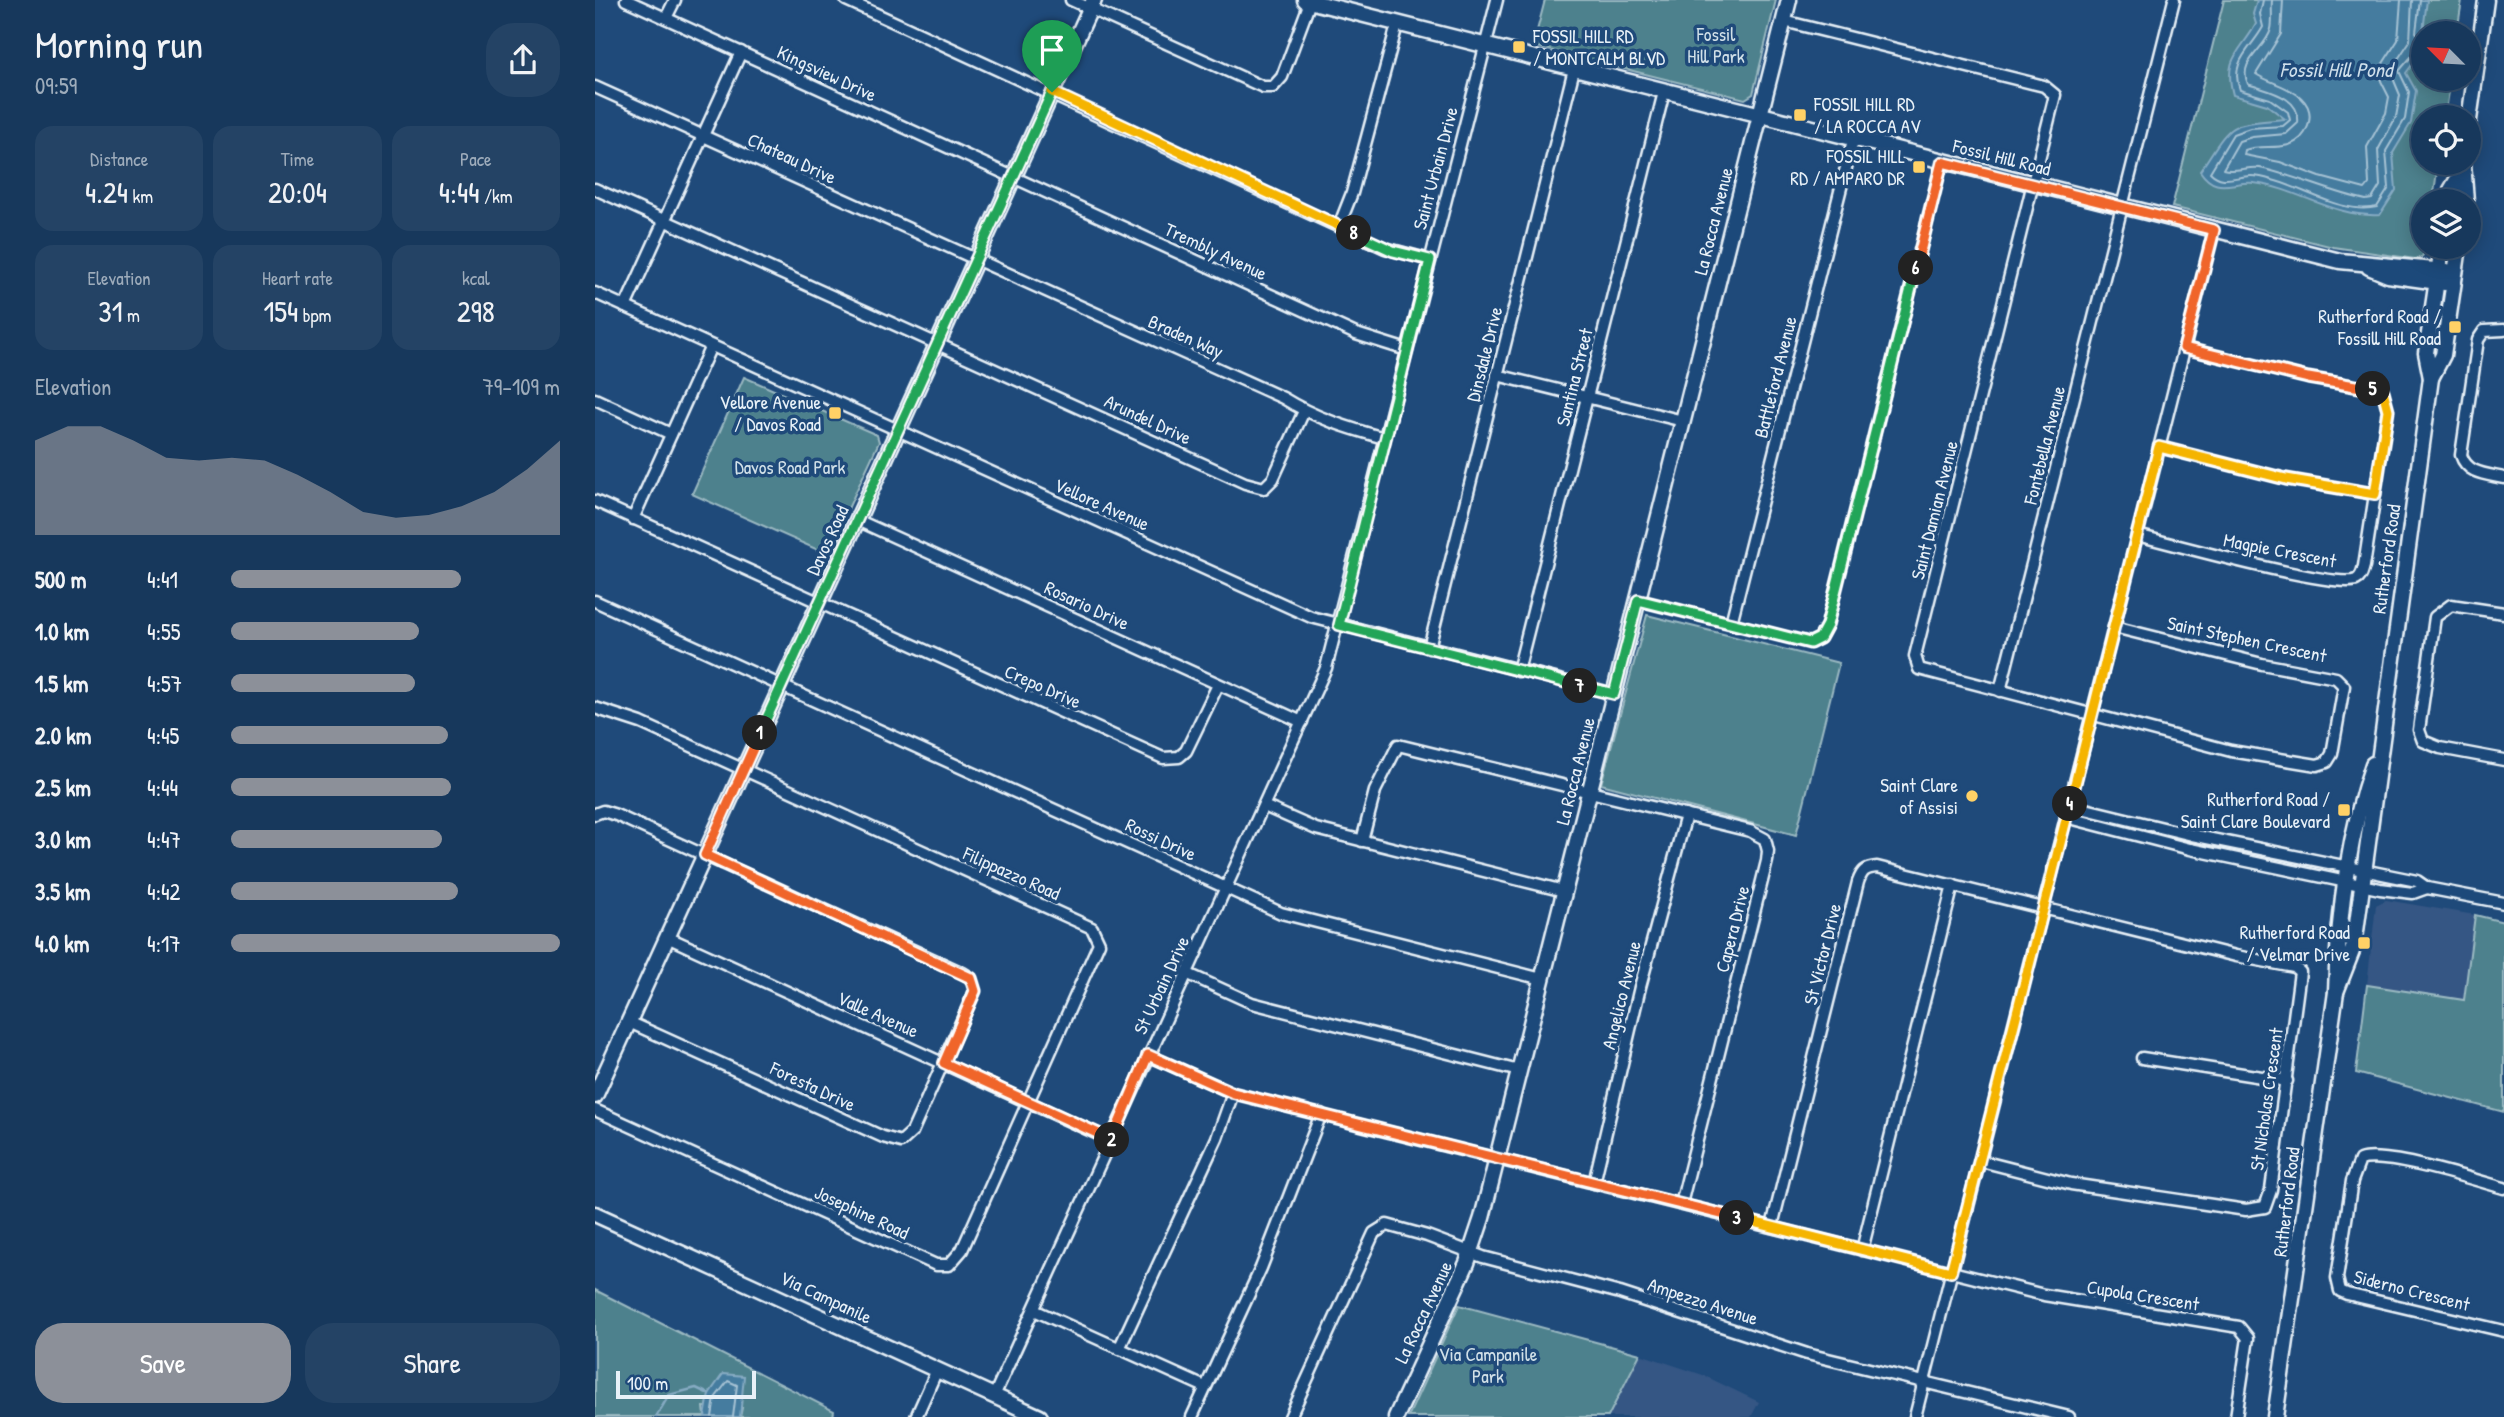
<!DOCTYPE html>
<meta charset="utf-8">
<style>
body{margin:0;font-family:"Patrick Hand",sans-serif;background:#244365;color:#f1f3f6;height:100vh;display:flex;flex-direction:column;font-size:26px;white-space:nowrap}
*{box-sizing:border-box;margin:0}
p{font-size:23px;color:#9eacbb}
.icon{flex:none;width:38px;height:38px;fill:none;stroke:currentColor;stroke-width:2;stroke-linecap:round;stroke-linejoin:round}
.map{position:relative;flex:1;overflow:hidden}
.side{display:flex;flex-direction:column;background:#17385c;width:595px}
.side>*{flex:none}
.needle{width:46px;rotate:294deg}
.tools{position:absolute;left:1816px;top:21px;display:grid;gap:14px}
.tools a{display:grid;place-items:center;width:70px;height:70px;border-radius:50%;background:#17385c;box-shadow:0 4px 18px #0003,0 0 0 2px #365272;font-size:35px}
.scale{position:absolute;left:21px;bottom:18px;width:140px;box-sizing:border-box;padding-left:7px;border:4px solid #e8f1f8;border-top:0;font-size:19px;line-height:24px;white-space:nowrap;color:#e8f1f8;-webkit-text-stroke:5px #1f4a7a;paint-order:stroke}
.pin{position:absolute;display:grid;place-items:center;width:60px;height:60px;color:#fff;margin:-72px -30px;border-radius:50% 50% 50% 0;rotate:-45deg;box-shadow:0 0 7px #0007}
.pin .icon{rotate:45deg}
.km{position:absolute;width:35px;height:35px;margin:-18px;border-radius:50%;background:#222;color:#fff;font-size:19px;line-height:35px;text-align:center}
.round{display:grid;place-items:center;flex:none;width:74px;height:74px;border-radius:28px;background:#244365}
.head{display:flex;align-items:center;justify-content:space-between;height:119px;padding:0 35px}
h1{font-size:38px;font-weight:600;line-height:52px}
.figures{display:grid;grid-template-columns:repeat(3,1fr);gap:10px;height:119px;padding:7px 35px}
.figures div{display:grid;align-content:center;border-radius:18px;background:#244365;text-align:center}
.figures b{font-size:30px;font-weight:600}
.figures small{font-size:19px;font-weight:400}
.figures p{font-size:19px}
.chart{height:196px;padding:14px 35px}
.chart p{display:flex;justify-content:space-between}
.chart svg{width:100%;height:126px;margin-top:7px;fill:#8c9099;opacity:.7}
.button{display:flex;gap:14px;margin-top:auto;padding:14px 35px}
.button a{flex:1;height:80px;border-radius:28px;background:#8c9099;color:#fff;font-size:28px;font-weight:600;line-height:80px;text-align:center}
.button a+a{background:#244365;color:#f1f3f6}
ul{padding:0 35px;list-style:none;font-size:23px}
li{display:grid;grid-template-columns:112px 84px 1fr;align-items:center;height:52px}
li i{height:18px;border-radius:9px;background:#8c9099}
main{display:flex;flex:1;min-height:0}
.map>svg:first-child{display:block}
</style>
<main>
<section class="side">
<div class="head"><div><h1>Morning run</h1><p>09:59</p></div><a class="round"><svg class="icon" aria-label="share" viewBox="0 0 24 24"><path d="M12 15V3M7 8l5-5 5 5M5 13v7h14v-7"/></svg></a></div>
<div class="figures">
<div><p>Distance</p><b>4.24<small> km</small></b></div>
<div><p>Time</p><b>20:04</b></div>
<div><p>Pace</p><b>4:44<small> /km</small></b></div>
</div>
<div class="figures">
<div><p>Elevation</p><b>31<small> m</small></b></div>
<div><p>Heart rate</p><b>154<small> bpm</small></b></div>
<div><p>kcal</p><b>298</b></div>
</div>
<div class="chart"><p><span>Elevation</span>79–109 m</p>
<svg viewBox="0 0 160 44" preserveAspectRatio="none"><path d="M0 44V11L10 6L20 6L30 11L40 17L50 18L60 17L70 18L80 23L90 29L100 36L110 38L120 37L130 34L140 29L150 21L160 11V44z"/></svg>
</div>
<ul>
<li><b>500 m</b>4:41<i style="width:70%"></i></li>
<li><b>1.0 km</b>4:55<i style="width:57%"></i></li>
<li><b>1.5 km</b>4:57<i style="width:56%"></i></li>
<li><b>2.0 km</b>4:45<i style="width:66%"></i></li>
<li><b>2.5 km</b>4:44<i style="width:67%"></i></li>
<li><b>3.0 km</b>4:47<i style="width:64%"></i></li>
<li><b>3.5 km</b>4:42<i style="width:69%"></i></li>
<li><b>4.0 km</b>4:17<i style="width:100%"></i></li>
</ul>
<div class="button"><a>Save</a><a>Share</a></div>
</section>
<div class="map">
<svg width="1909" height="1417" viewBox="0 0 1909 1417">
<rect width="100%" height="100%" fill="#1f4a7a"/>
<filter id="ink" filterUnits="userSpaceOnUse"><feTurbulence type="fractalNoise" baseFrequency=".0143" numOctaves="2"/><feDisplacementMap in="SourceGraphic" scale="14" xChannelSelector="R" yChannelSelector="G"/><feConvolveMatrix kernelMatrix="1 2 1 2 8 2 1 2 1" color-interpolation-filters="sRGB"/></filter>
<g filter="url(#ink)">
<!-- built -->
<g fill="#355684">
<path d="M1791,900L1880,915L1869,1000L1772,985L1781,905Z"/>
<path d="M1045,1354L1108,1375L1164,1402L1156,1417H1013Z"/>
</g>
<!-- green -->
<g fill="#4e818d" stroke="#9bb9c2" stroke-width="2">
<path d="M950,0H1181L1158,94L1150,99L938,46Z"/>
<path d="M1629,0H1867L1862,33H1829V79H1856L1850,117H1829V163H1843L1838,201H1829V247H1831L1827,257L1820,259L1738,247L1577,207Z"/>
<path d="M149,377L282,435L284,442L232,554L97,494Z"/>
<path d="M1052,615L1244,663L1201,835L1006,784Z"/>
<path d="M1880,915L1909,922V1112L1761,1073L1772,985L1869,1000Z"/>
<path d="M0,1290L239,1411L238,1417H145L147,1408L109,1407L110,1417H0Z"/>
<path d="M864,1305L1045,1354L1013,1417H813Z"/>
</g>
<!-- water -->
<g fill="#447c9f" stroke="#86abc3" stroke-width="2">
<path d="M1662,0H1832L1825,54L1811,73L1821,91L1816,123L1798,153L1801,190L1785,215C1739,218 1702,188 1659,183C1636,181 1621,195 1605,171C1639,120 1630,125 1690,119L1672,105L1638,95C1628,57 1645,53 1661,24L1658,14Z"/>
<path d="M128,1374L149,1376L145,1417H110L114,1394Z"/>
</g>
<g fill="none" stroke-linecap="round" stroke-linejoin="round">
<!-- shore -->
<g stroke="#a6c2d4" stroke-width="2">
<path d="M1668,0L1665,14L1668,27C1656,49 1634,62 1645,90L1675,99L1693,112L1695,120L1688,126L1655,128L1638,134L1615,172C1628,185 1640,176 1656,176C1663,176 1671,178 1677,180C1710,188 1747,215 1782,207L1794,188L1791,151L1810,119L1814,92L1804,71L1828,43L1821,32L1825,0"/>
<path d="M1677,0C1676,9 1678,21 1676,29C1671,49 1642,61 1653,84C1672,91 1706,96 1703,123L1691,134L1657,137L1644,141L1628,169C1639,173 1653,166 1665,168C1701,176 1735,192 1771,200L1777,199L1785,186L1783,150L1801,117L1805,95L1795,71L1815,41L1817,0"/>
<path d="M1688,0L1686,34L1661,74C1678,86 1724,91 1713,126C1710,135 1703,142 1694,145C1679,149 1664,145 1650,150L1649,155L1685,162L1725,177L1770,189L1774,184L1772,147L1791,113L1794,97L1786,81L1785,68L1803,40L1806,0"/>
<path d="M117,1417L120,1398L133,1381L142,1385L138,1417"/>
</g>
<!-- stream -->
<path stroke="#86abc3" stroke-width="2.5" d="M61,1417L74,1395L101,1388L114,1394"/>
<!-- street casing -->
<g stroke="#e8f1f8" stroke-width="15">
<g id="street">
<path d="M31,0L761,334L812,350"/>
<path d="M251,0L790,248L835,260"/>
<path d="M476,0L668,87H678L687,77L715,2"/>
<path d="M71,18L80,0"/>
<path d="M1189,21L1449,86L1460,95L1320,656L1324,669L1636,751L1722,765L1732,762L1737,754L1749,686L1741,678L1667,664L1519,627"/>
<path d="M0,87L688,398C720,418 753,428 789,438"/>
<path d="M0,189L650,483L669,488L678,479L709,411"/>
<path d="M744,226L757,193L802,25"/>
<path d="M0,293L716,617L1019,694"/>
<path d="M30,307L146,52"/>
<path d="M1909,330L1889,331L1883,340L1866,455C1872,474 1891,474 1909,478"/>
<path d="M902,375L1088,421"/>
<path d="M0,399L76,434"/>
<path d="M1564,447L1691,479L1780,494"/>
<path d="M0,501L568,758L584,757L591,751L623,685"/>
<path d="M38,519L116,346"/>
<path d="M262,520L707,722"/>
<path d="M1542,535C1574,543 1740,589 1761,580C1767,577 1767,572 1769,566L1793,410L1788,391L1713,378L1589,348"/>
<path d="M1043,600L1215,643L1225,638L1232,625L1347,162"/>
<path d="M0,601L686,913L947,979"/>
<path d="M1909,613L1856,605L1840,617L1824,730L1828,741L1845,748L1909,760"/>
<path d="M1136,623L1258,140"/>
<path d="M834,648L979,69"/>
<path d="M923,671L1069,92"/>
<path d="M1405,691L1579,0"/>
<path d="M0,708L46,723L497,928L504,943L367,1250L354,1265H341L0,1110"/>
<path d="M1474,805L1597,835L1822,881L1832,888L1909,903"/>
<path d="M669,806L721,829L969,891"/>
<path d="M0,814L8,811L21,815L368,973L376,978L380,991L317,1132L306,1142L288,1137L34,1022"/>
<path d="M1471,817L1595,849L1785,889L1818,893L1832,888"/>
<path d="M767,841L780,791L803,745L1155,831L1170,839L1173,851L1172,861L1086,1204"/>
<path d="M72,937L516,1140"/>
<path d="M591,973L657,1003L924,1071"/>
<path d="M553,1055L638,1093L1449,1295L1644,1327L1653,1338L1641,1417"/>
<path d="M1547,1058L1692,1081"/>
<path d="M999,1183L1045,987L1091,815"/>
<path d="M1909,1188C1880,1180 1789,1151 1765,1160L1757,1181L1742,1278L1745,1291L1752,1294L1909,1331"/>
<path d="M1177,1226L1263,882C1267,871 1270,868 1282,867L1641,956L1699,967L1705,972L1676,1190L1670,1207L1651,1210L1476,1184L1386,1161"/>
<path d="M1267,1250L1358,885"/>
<path d="M439,1310L610,1387"/>
<path d="M524,1349L622,1138L638,1093"/>
<path d="M399,1396L731,668L902,0"/>
<path d="M321,1417L342,1370"/>
<path d="M597,1417L666,1268L726,1114"/>
<path d="M695,1417L779,1233L792,1225L832,1236L888,1257L1025,1293L1212,1354L1474,1417"/>
<path d="M1320,1417L1619,230"/>
</g>
</g>
<!-- secondary casing -->
<g stroke="#e8f1f8" stroke-width="19">
<g id="secondary">
<path d="M710,0L1745,261L1860,272"/>
<path d="M1874,120L1891,0"/>
<path d="M1868,163L1871,201"/>
<path d="M1854,201L1856,190L1867,172"/>
<path d="M1774,267L1793,275L1850,283"/>
<path d="M1836,378L1848,355L1864,247"/>
<path d="M1741,992L1759,946L1836,378L1831,353L1847,247"/>
<path d="M0,1096L499,0"/>
<path d="M0,1214L445,1417"/>
<path d="M801,1417L872,1263L887,1218L1194,0"/>
<path d="M1680,1417L1741,992C1743,916 1753,836 1778,764"/>
</g>
</g>
<!-- street -->
<use href="#street" stroke="#1f4a7a" stroke-width="10"/>
<!-- secondary -->
<use href="#secondary" stroke="#1f4a7a" stroke-width="14"/>
</g>
</g>
<g fill="none" stroke-linecap="round" stroke-linejoin="round" filter="url(#ink)">
<!-- split-1 casing -->
<g stroke="#fff" stroke-width="14">
<path id="split-1" d="M165,733L457,92"/>
</g>
<!-- split-2 casing -->
<g stroke="#fff" stroke-width="14">
<path id="split-2" d="M165,733L110,855L376,978L380,991L349,1063L517,1140"/>
</g>
<!-- split-3 casing -->
<g stroke="#fff" stroke-width="14">
<path id="split-3" d="M517,1140L553,1055L638,1093L1142,1218"/>
</g>
<!-- split-4 casing -->
<g stroke="#fff" stroke-width="14">
<path id="split-4" d="M1142,1218L1356,1272L1475,804"/>
</g>
<!-- split-5 casing -->
<g stroke="#fff" stroke-width="14">
<path id="split-5" d="M1475,804L1564,447L1691,479L1780,494L1793,410L1788,391L1778,389"/>
</g>
<!-- split-6 casing -->
<g stroke="#fff" stroke-width="14">
<path id="split-6" d="M1321,268L1347,162L1619,230L1589,348L1713,378L1778,389"/>
</g>
<!-- split-7 casing -->
<g stroke="#fff" stroke-width="14">
<path id="split-7" d="M985,686L1019,694L1043,600L1215,643L1225,638L1232,625L1321,268"/>
</g>
<!-- split-8 casing -->
<g stroke="#fff" stroke-width="14">
<path id="split-8" d="M759,233L798,251L835,260L744,625L985,686"/>
</g>
<!-- split-9 casing -->
<g stroke="#fff" stroke-width="14">
<path id="split-9" d="M457,92L759,233"/>
</g>
<!-- split-1 -->
<use href="#split-1" stroke="#22a559" stroke-width="9"/>
<!-- split-2 -->
<use href="#split-2" stroke="#f0652b" stroke-width="9"/>
<!-- split-3 -->
<use href="#split-3" stroke="#f0652b" stroke-width="9"/>
<!-- split-4 -->
<use href="#split-4" stroke="#f5b400" stroke-width="9"/>
<!-- split-5 -->
<use href="#split-5" stroke="#f5b400" stroke-width="9"/>
<!-- split-6 -->
<use href="#split-6" stroke="#f0652b" stroke-width="9"/>
<!-- split-7 -->
<use href="#split-7" stroke="#22a559" stroke-width="9"/>
<!-- split-8 -->
<use href="#split-8" stroke="#22a559" stroke-width="9"/>
<!-- split-9 -->
<use href="#split-9" stroke="#f5b400" stroke-width="9"/>
</g>
<!-- markers -->
<g fill="#ffd166" stroke="#1f4a7a" stroke-width="2.5">
<rect x="917" y="40" width="14" height="14" rx="3.5"/>
<rect x="1198" y="108" width="14" height="14" rx="3.5"/>
<rect x="1317" y="160" width="14" height="14" rx="3.5"/>
<rect x="1853" y="320" width="14" height="14" rx="3.5"/>
<rect x="233" y="406" width="14" height="14" rx="3.5"/>
<circle cx="1377" cy="796" r="7"/>
<rect x="1742" y="803" width="14" height="14" rx="3.5"/>
<rect x="1762" y="936" width="14" height="14" rx="3.5"/>
</g>
<g text-anchor="middle" stroke-width="7" stroke-linejoin="round" paint-order="stroke">
<!-- park labels -->
<g font-size="19" fill="#d1e0e8" stroke="#1f4a7a">
<text x="1121" y="41">Fossil<tspan x="1121" dy="22">Hill Park</tspan></text>
<text x="195" y="474">Davos Road Park</text>
<text x="893" y="1361">Via Campanile<tspan x="893" dy="22">Park</tspan></text>
</g>
<!-- poi labels -->
<g font-size="19" fill="#e8f1f8" stroke="#1f4a7a" text-anchor="end">
<text x="938" y="43" text-anchor="start">FOSSIL HILL RD<tspan x="938" dy="22">/ MONTCALM BLVD</tspan></text>
<text x="1219" y="111" text-anchor="start">FOSSIL HILL RD<tspan x="1219" dy="22">/ LA ROCCA AV</tspan></text>
<text x="1310" y="163">FOSSIL HILL<tspan x="1310" dy="22">RD / AMPARO DR</tspan></text>
<text x="1846" y="323">Rutherford Road /<tspan x="1846" dy="22">Fossill Hill Road</tspan></text>
<text x="226" y="409">Vellore Avenue<tspan x="226" dy="22">/ Davos Road</tspan></text>
<text x="1363" y="792">Saint Clare<tspan x="1363" dy="22">of Assisi</tspan></text>
<text x="1735" y="806">Rutherford Road /<tspan x="1735" dy="22">Saint Clare Boulevard</tspan></text>
<text x="1755" y="939">Rutherford Road<tspan x="1755" dy="22">/ Velmar Drive</tspan></text>
</g>
<!-- street labels -->
<g font-size="19" fill="#e8f1f8" stroke="#1f4a7a">
<text transform="translate(232 73) rotate(25)" y="7">Kingsview Drive</text>
<text transform="translate(1407 157) rotate(14)" y="7">Fossil Hill Road</text>
<text transform="translate(197 158) rotate(25)" y="7">Chateau Drive</text>
<text transform="translate(840 168) rotate(-75)" y="7">Saint Urbain Drive</text>
<text transform="translate(1118 221) rotate(-76)" y="7">La Rocca Avenue</text>
<text transform="translate(621 251) rotate(25)" y="7">Trembly Avenue</text>
<text transform="translate(591 336) rotate(24)" y="7">Braden Way</text>
<text transform="translate(889 354) rotate(-76)" y="7">Dinsdale Drive</text>
<text transform="translate(979 377) rotate(-76)" y="7">Santina Street</text>
<text transform="translate(1180 377) rotate(-76)" y="7">Battleford Avenue</text>
<text transform="translate(553 419) rotate(25)" y="7">Arundel Drive</text>
<text transform="translate(1449 445) rotate(-76)" y="7">Fontebella Avenue</text>
<text transform="translate(507 504) rotate(24)" y="7">Vellore Avenue</text>
<text transform="translate(1339 510) rotate(-76)" y="7">Saint Damian Avenue</text>
<text transform="translate(232 540) rotate(-65)" y="7">Davos Road</text>
<text transform="translate(1685 550) rotate(11)" y="7">Magpie Crescent</text>
<text transform="translate(1791 559) rotate(-82)" y="7">Rutherford Road</text>
<text transform="translate(492 605) rotate(25)" y="7">Rosario Drive</text>
<text transform="translate(1652 639) rotate(12)" y="7">Saint Stephen Crescent</text>
<text transform="translate(448 686) rotate(24)" y="7">Crepo Drive</text>
<text transform="translate(980 771) rotate(-76)" y="7">La Rocca Avenue</text>
<text transform="translate(566 839) rotate(25)" y="7">Rossi Drive</text>
<text transform="translate(417 873) rotate(24)" y="7">Filippazzo Road</text>
<text transform="translate(1137 929) rotate(-76)" y="7">Capera Drive</text>
<text transform="translate(1227 954) rotate(-76)" y="7">St Victor Drive</text>
<text transform="translate(566 985) rotate(-65)" y="7">St Urbain Drive</text>
<text transform="translate(1026 995) rotate(-76)" y="7">Angelico Avenue</text>
<text transform="translate(283 1014) rotate(24)" y="7">Valle Avenue</text>
<text transform="translate(218 1086) rotate(25)" y="7">Foresta Drive</text>
<text transform="translate(1671 1099) rotate(-82)" y="7">St Nicholas Crescent</text>
<text transform="translate(1691 1202) rotate(-83)" y="7">Rutherford Road</text>
<text transform="translate(267 1212) rotate(25)" y="7">Josephine Road</text>
<text transform="translate(1817 1290) rotate(14)" y="7">Siderno Crescent</text>
<text transform="translate(1548 1295) rotate(9)" y="7">Cupola Crescent</text>
<text transform="translate(231 1297) rotate(25)" y="7">Via Campanile</text>
<text transform="translate(1108 1301) rotate(18)" y="7">Ampezzo Avenue</text>
<text transform="translate(828 1312) rotate(-65)" y="7">La Rocca Avenue</text>
</g>
<!-- water labels -->
<g font-size="21" font-style="italic" fill="#cfdfeb" stroke="#1f4a7a">
<text x="1741" y="77">Fossil Hill Pond</text>
</g>
</g>
</svg>
<div class="tools">
<a><svg class="needle" viewBox="-14 -14 28 28"><path d="M0-13l5 13h-10z" fill="#e53935"/><path d="M0 13l5-13h-10z" fill="#9eacbb"/></svg></a>
<a><svg class="icon" aria-label="locate" viewBox="0 0 24 24"><circle cx="12" cy="12" r="6"/><path d="M12 2v4M12 18v4M2 12h4M18 12h4"/></svg></a>
<a><svg class="icon" aria-label="layers" viewBox="0 0 24 24"><path d="M12 4l9 5-9 5-9-5zM3 14l9 5 9-5"/></svg></a>
</div>
<div class="scale">100 m</div>
<div class="pin" style="left:457px;top:92px;background:#1e9e55"><svg class="icon" aria-label="arrive" viewBox="0 0 24 24"><path d="M6 21V4h12l-3 4 3 4H6"/></svg></div>
<b class="km" style="left:165px;top:733px">1</b>
<b class="km" style="left:517px;top:1140px">2</b>
<b class="km" style="left:1142px;top:1218px">3</b>
<b class="km" style="left:1475px;top:804px">4</b>
<b class="km" style="left:1778px;top:389px">5</b>
<b class="km" style="left:1321px;top:268px">6</b>
<b class="km" style="left:985px;top:686px">7</b>
<b class="km" style="left:759px;top:233px">8</b>
</div>
</main>
